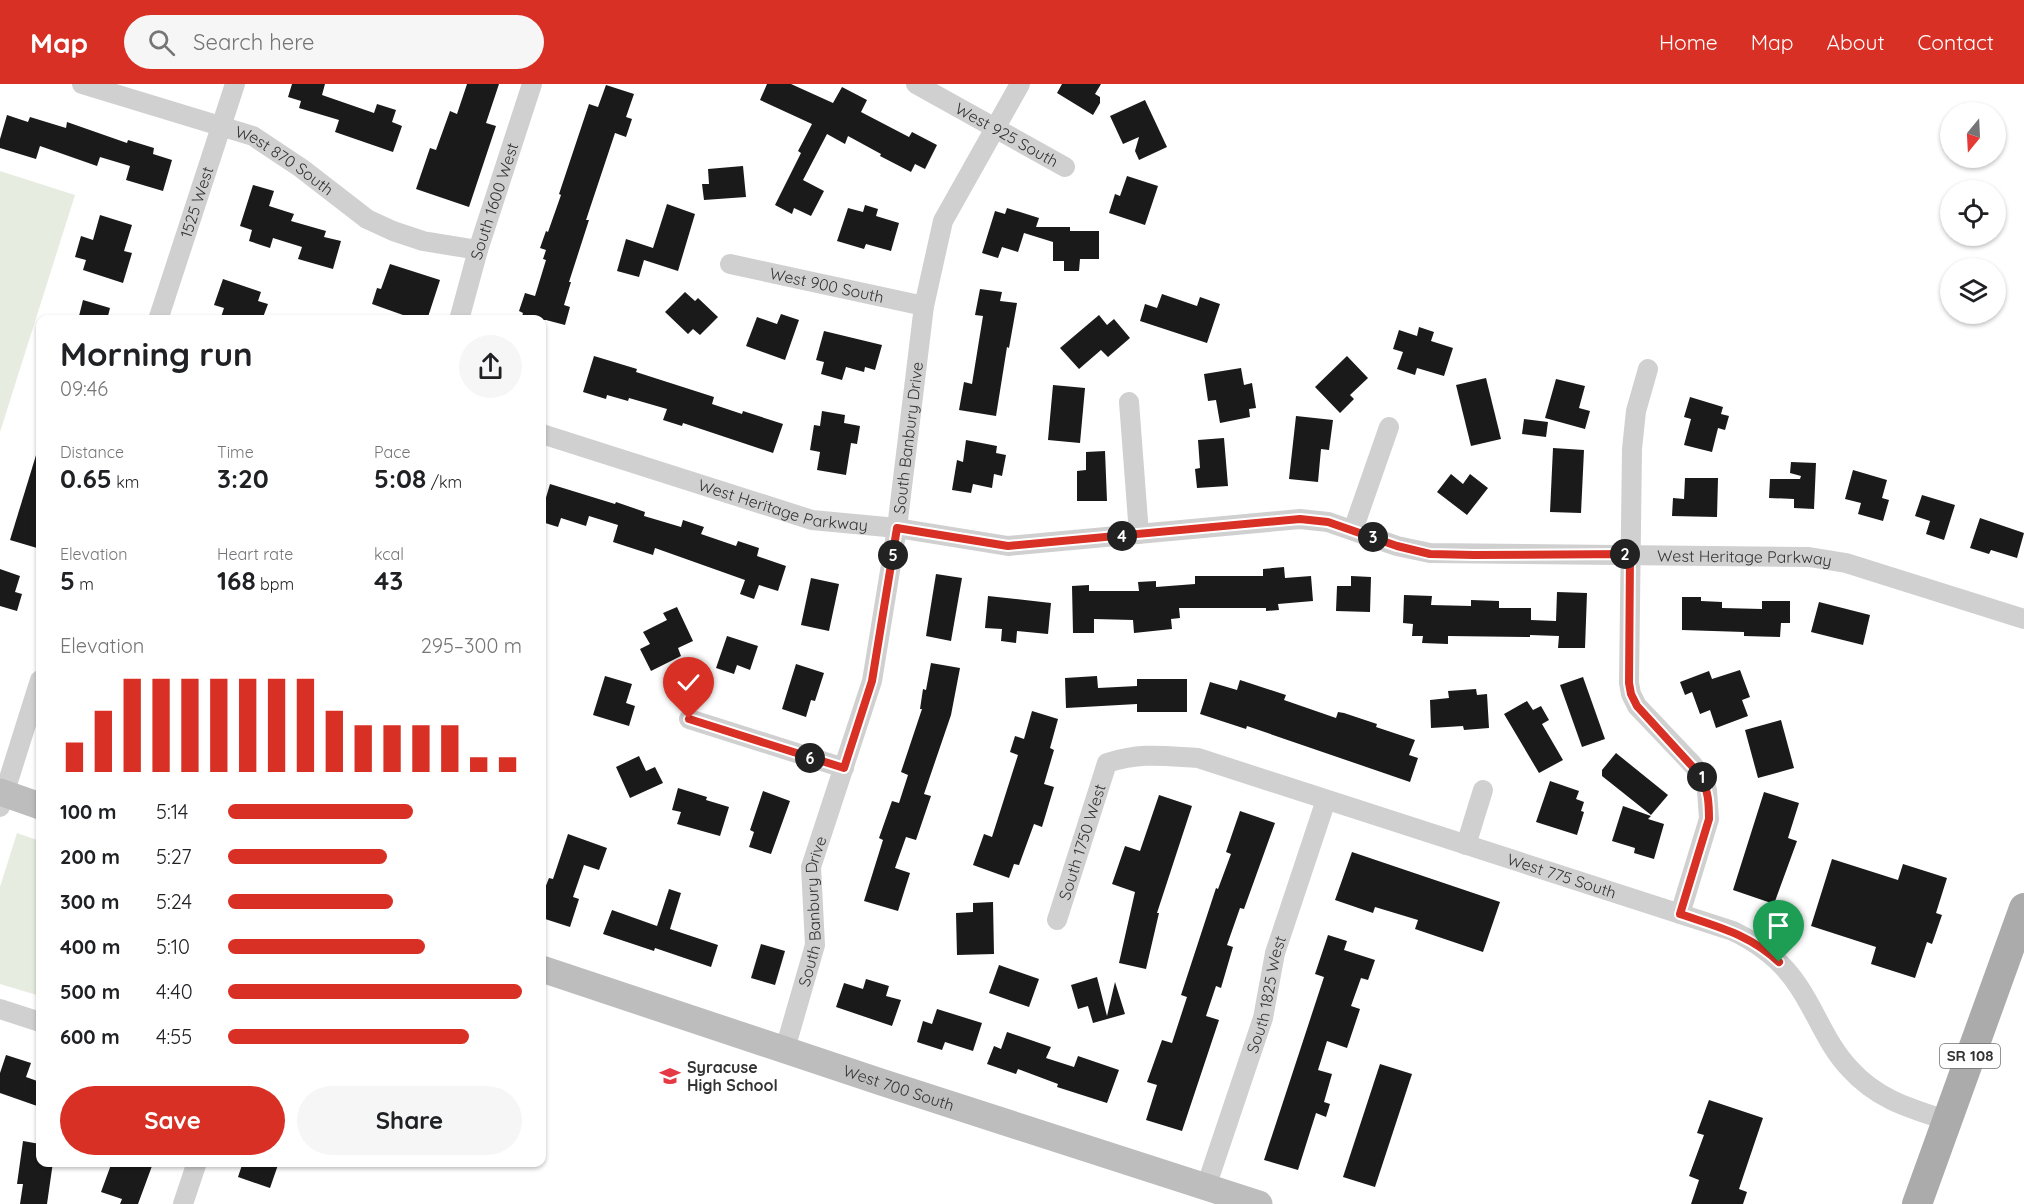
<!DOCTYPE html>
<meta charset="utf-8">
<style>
body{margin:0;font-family:Quicksand,sans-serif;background:#f6f6f6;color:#202124;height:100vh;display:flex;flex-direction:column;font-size:22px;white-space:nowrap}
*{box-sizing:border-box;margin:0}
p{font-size:20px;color:#757577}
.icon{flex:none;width:33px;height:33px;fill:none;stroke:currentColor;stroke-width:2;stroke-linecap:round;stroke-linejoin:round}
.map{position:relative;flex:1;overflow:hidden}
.sheet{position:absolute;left:36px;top:231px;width:510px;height:852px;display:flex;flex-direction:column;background:#fff;border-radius:12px;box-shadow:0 2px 4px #0004}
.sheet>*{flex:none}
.needle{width:39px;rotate:198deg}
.buttons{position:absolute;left:1940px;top:18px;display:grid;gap:12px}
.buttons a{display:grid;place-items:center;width:66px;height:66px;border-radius:50%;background:#fff;box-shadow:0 2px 4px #0004;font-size:30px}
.pin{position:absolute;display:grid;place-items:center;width:51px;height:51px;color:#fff;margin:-62px -26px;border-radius:50% 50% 50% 0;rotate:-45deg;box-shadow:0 0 6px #0007}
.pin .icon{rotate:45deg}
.km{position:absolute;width:30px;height:30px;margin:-15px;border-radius:50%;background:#222;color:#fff;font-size:16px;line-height:30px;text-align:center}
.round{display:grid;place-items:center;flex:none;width:63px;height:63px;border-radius:32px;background:#f6f6f6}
.head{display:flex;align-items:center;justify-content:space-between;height:102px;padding:0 24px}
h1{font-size:33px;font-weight:700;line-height:45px}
.metrics{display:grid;grid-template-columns:repeat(3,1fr);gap:9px;height:102px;padding:6px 24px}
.metrics div{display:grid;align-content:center}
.metrics b{font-size:26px;font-weight:700}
.metrics small{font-size:16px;font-weight:400}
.metrics p{font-size:16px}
.chart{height:168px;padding:12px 24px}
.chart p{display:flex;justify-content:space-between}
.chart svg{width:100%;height:108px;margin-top:6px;stroke:#d93025;stroke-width:6}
.action{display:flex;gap:12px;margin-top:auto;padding:12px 24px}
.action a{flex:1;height:69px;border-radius:36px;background:#d93025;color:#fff;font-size:24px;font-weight:700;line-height:69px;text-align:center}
.action a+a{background:#f6f6f6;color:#202124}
ul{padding:0 24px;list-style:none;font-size:20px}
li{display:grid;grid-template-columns:96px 72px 1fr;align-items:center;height:45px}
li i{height:15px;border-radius:8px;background:#d93025}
header{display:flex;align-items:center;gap:36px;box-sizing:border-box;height:84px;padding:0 30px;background:#d93025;color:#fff}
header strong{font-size:28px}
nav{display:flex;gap:33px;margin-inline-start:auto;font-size:21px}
.search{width:420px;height:54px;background:#f6f6f6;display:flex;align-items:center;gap:15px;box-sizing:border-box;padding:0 21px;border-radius:33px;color:#757577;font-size:22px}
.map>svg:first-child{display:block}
</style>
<header>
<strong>Map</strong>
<div class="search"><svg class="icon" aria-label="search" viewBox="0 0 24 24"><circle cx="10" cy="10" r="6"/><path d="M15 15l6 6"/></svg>Search here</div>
<nav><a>Home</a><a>Map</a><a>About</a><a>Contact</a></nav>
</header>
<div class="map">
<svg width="2024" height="1120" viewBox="0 0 2024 1120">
<rect width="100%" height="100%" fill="#fff"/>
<!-- green -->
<g fill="#e6ecdf">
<path d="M0,87L75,111L0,348Z"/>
<path d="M17,749L40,757V912L0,900V803Z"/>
</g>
<!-- building -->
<g fill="#1a1a1a">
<path d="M292,0H325L322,11L374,29L377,20L396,26L392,38L402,42L393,68L335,48L339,36L299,24L301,17L288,13Z"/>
<path d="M467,0H499L486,39L496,42L469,123L416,105L430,64L436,66L450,27L457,30Z"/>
<path d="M767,0H791L833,19L842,3L867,16L861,28L909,53L912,48L937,61L925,85L915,80L911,88L880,72L881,70L848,52L845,60L827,50L803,96L824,107L811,132L794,124L792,130L775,121L801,69L798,67L812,40L760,16Z"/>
<path d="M1062,0H1101L1095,10L1100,13V19L1093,31L1057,9Z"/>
<path d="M606,1L634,10L626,33L632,35L626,53L615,49L586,136H589L569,198H571L564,221L570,223L565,241L546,236H521L523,229L519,227L525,209L535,212L546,176L543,175L546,166L540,164L546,147L548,148L561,111L559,110L589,20L598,23Z"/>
<path d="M1145,16L1167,63L1139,76L1135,67L1139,53L1123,60L1110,32Z"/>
<path d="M7,31L28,38L30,33L66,44L67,38L127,59L128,56L154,64L153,70L172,76L163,107L126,96L130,82L100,73L97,82L40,62L36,75L0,64V55Z"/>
<path d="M743,82L746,113L704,116L702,100H709L708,85Z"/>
<path d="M1127,92L1158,102L1145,141L1109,129L1115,110L1120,112Z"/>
<path d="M253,101L274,107L269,122L294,130L291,137L326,147L324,153L341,157L333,185L298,175L302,163L273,154L270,164L249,157L252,146L240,142Z"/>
<path d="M667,120L695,130L678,187L644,176L639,193L617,187L626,155L653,164Z"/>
<path d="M865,121L878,125L876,132L899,139L891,167L866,160L864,165L837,157L848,124L863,128Z"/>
<path d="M1007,124L1039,134L1036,143H1070V147H1099V175H1080L1079,187H1064V177H1053V158L1024,149L1018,168L1002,163L998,174L982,169L995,127L1005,130Z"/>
<path d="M100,131L132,141L124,167L132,169L123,199L83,186L86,176L75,173L81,152L93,156Z"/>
<path d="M390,180L440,196L427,236H417L372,220L377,204L381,205Z"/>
<path d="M223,195L261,208L258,217L268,220L262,236H220L224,224L214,221Z"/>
<path d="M980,205L1002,208L1000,217L1017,219L1009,264L1007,263L996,332L959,326L964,298L972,300L983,232L975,231Z"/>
<path d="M685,208L695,217L698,214L718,233L700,251L693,245L688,250L665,228Z"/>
<path d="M1162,210L1197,222L1200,213L1220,220L1207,259L1140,237L1145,220L1157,224Z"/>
<path d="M83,216L110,224L107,236H78Z"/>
<path d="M781,230L799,236L785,276L746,262L757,233L777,240Z"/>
<path d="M1099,231L1107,241L1114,235L1130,254L1108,273L1101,266L1079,285L1060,264Z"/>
<path d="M1419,243L1434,248L1431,257L1453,264L1444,292L1417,284L1415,291L1397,285L1403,268L1393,265L1399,246L1417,252Z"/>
<path d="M824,247L882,261L875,286L865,283L864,288L846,283L842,296L821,290L824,278L816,276Z"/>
<path d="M594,272L637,285L636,288L714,313L712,320L742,330L743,327L783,340L773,369L683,339L682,342L663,336L667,325L629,314L628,317L607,311L606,315L583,308Z"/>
<path d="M1347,272L1368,294L1350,311L1354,315L1340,329L1315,303Z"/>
<path d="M1241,284L1244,301L1252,299L1256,324L1249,325L1250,333L1220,339L1216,316L1208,317L1204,290Z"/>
<path d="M1486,294L1501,355L1471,362L1456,301Z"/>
<path d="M1556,295L1585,302L1579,324L1590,327L1585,345L1545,334Z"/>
<path d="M1053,301L1085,304L1080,359L1048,356Z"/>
<path d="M1690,313L1723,323L1721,330L1729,332L1725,346L1718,344L1712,368L1684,361L1691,335L1684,333Z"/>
<path d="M822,327L845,331L844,339L860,342L857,360L851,359L846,391L817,386L820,368L810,366L814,341L820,342Z"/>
<path d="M1296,332L1333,336L1329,366L1321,365L1318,398L1289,395Z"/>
<path d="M1524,335L1548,338L1546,353L1522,350Z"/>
<path d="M1224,354L1228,402L1197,404L1195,385L1200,384L1198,356Z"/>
<path d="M966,356L997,362L996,369L1006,371L1002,392L994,390L992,404L973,400L971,409L952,406L957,376L963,378Z"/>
<path d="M1553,364L1584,366L1581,429L1550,428Z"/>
<path d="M1105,367L1107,417H1077V387L1086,386V368Z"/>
<path d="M37,368H40V454L37,464L10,456Z"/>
<path d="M1791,378L1816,379L1814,425L1794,424V415L1769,414L1770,395H1800L1801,392L1790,389Z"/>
<path d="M1853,386L1887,396L1882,414L1889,416L1883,437L1858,430L1861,419L1845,415Z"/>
<path d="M1451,390L1463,400L1470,390L1488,404L1467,431L1437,408Z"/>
<path d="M1685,394H1718L1717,433L1672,432L1673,414L1684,415Z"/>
<path d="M550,400L615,420L616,418L645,428L644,432L681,443L683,436L704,443L701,450L736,462L738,457L759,464L757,472L786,482L778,507L759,501L754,515L740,510L745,496L655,464L653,471L613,458L618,441L589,432L586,442L561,434L558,443L542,438V427Z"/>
<path d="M1922,411L1955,421L1944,456L1926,450L1930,437L1915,432Z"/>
<path d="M1980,434L2024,449L2017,474L1991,466L1989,470L1970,464Z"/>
<path d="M1284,483L1285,494L1311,492L1313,517L1278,520L1279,526L1266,527V524H1179L1180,534L1171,535L1172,545L1134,549L1133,536L1094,535V549H1073L1072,502L1089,501V507H1139L1138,498L1156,497V503L1195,500V492H1263V485Z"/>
<path d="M0,485L20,492L15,508L22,510L17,527L0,522Z"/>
<path d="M936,490L962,494L951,557L926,552Z"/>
<path d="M1351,492L1371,493L1370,528L1336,527L1337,502H1351Z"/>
<path d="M811,494L839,500L829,547L801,541Z"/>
<path d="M1557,508L1587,509L1585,564H1558L1559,552L1530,551V553L1448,552V560L1422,559L1423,552H1412L1413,540L1403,539L1404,511L1432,512L1431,521L1471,522V516L1499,517V524H1531V536L1556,537Z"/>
<path d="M988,512L1051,519L1048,550L1017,547L1016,559L1001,557L1002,545L985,544Z"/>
<path d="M1682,513H1701V517L1722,518V524L1762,525V517H1790V539H1781L1780,553L1744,552V548L1682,546Z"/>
<path d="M1819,518L1870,531L1863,561L1811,548Z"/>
<path d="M677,523L693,557L678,564L681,572L651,587L640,565L650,560L643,548L667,536L663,529Z"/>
<path d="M727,552L758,562L750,586L737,581L734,590L716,584Z"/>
<path d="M931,579L960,584L951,631L924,710L931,712L916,756L906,753L895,784L910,789L898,827L864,817L883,756L879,754L892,717L899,719L908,691L901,688L922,625H920L923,605L926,606Z"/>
<path d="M796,580L824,589L815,617L811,616L806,633L782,625Z"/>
<path d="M1740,586L1750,613L1742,616L1748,632L1716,644L1710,626L1700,630L1692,608L1685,611L1680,598L1709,587L1712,595Z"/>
<path d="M605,592L632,600L626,619L635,622L629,642L593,631Z"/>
<path d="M1097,592L1098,604L1137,602V595H1187V628H1137V620L1066,624L1065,594Z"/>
<path d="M1583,593L1605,655L1582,663L1560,601Z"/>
<path d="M1240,596L1286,611L1284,616L1336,634L1338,628L1344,629L1377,640L1376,643L1415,656L1409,671L1418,674L1410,698L1247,642L1246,645L1200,630L1210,598L1237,606Z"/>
<path d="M1476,605L1477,611L1487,610L1489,644L1464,646L1463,642L1431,644L1430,616L1449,614L1448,607Z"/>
<path d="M1527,617L1533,626L1541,622L1549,636L1542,640L1563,676L1539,689L1504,630Z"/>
<path d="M1032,627L1058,635L1050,664L1054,666L1044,700L1054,703L1042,743L1034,740L1019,781L1014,780L1009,794L973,781L984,750L992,753L1018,671L1010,668L1015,652L1024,655Z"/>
<path d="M1781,636L1794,684L1758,694L1745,646Z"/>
<path d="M1616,669L1668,711L1651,731L1602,692V686Z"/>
<path d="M639,672L646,687L655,683L663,699L630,714L616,683Z"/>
<path d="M1550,697L1579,707L1576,715L1584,718L1581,727L1584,728L1577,751L1536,738Z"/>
<path d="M678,704L707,713L706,716L729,723L720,752L677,740L681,728L672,726Z"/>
<path d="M763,707L790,717L771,770L749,763L754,748L750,746Z"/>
<path d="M1764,708L1799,719L1788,754L1797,757L1774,820L1733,806Z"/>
<path d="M1159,711L1192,722L1157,829H1159L1146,885L1119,879L1135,808L1112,800L1125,762L1140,767Z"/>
<path d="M1623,722L1651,732L1648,735L1664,740L1654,775L1634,769L1635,764L1612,757Z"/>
<path d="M1240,727L1275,739L1244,825L1240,824L1227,861L1233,863L1221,904L1216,902L1206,932L1219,936L1182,1047L1146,1036L1157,1001L1147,998L1162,956L1172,959L1187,913L1181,911L1216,804L1218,805L1231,770L1226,768Z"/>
<path d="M568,750L607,764L599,786L584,781L573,813L579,815L570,843L542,834V802L545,804L549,794L553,795Z"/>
<path d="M1352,768L1500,818L1483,868L1415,845L1418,836L1375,823L1373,829L1335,816Z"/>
<path d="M1832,775L1898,796L1903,780L1947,794L1936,829L1942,831L1932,860L1927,858L1915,894L1871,880L1876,863L1811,842Z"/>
<path d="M669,805L681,809L670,845L718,861L711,883L655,864L654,867L603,850L612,826L657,842Z"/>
<path d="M993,818L994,870L957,871L956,829L973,828V819Z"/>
<path d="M1328,851L1347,857L1344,866L1375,876L1368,896L1361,894L1351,922L1360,925L1347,964L1327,957L1318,986L1332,990L1324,1018L1330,1020L1326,1033L1316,1029L1298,1086L1264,1076L1324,893L1315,890Z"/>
<path d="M761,860L785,867L775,901L751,894Z"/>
<path d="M999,881L1039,895L1029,923L989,909Z"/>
<path d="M1097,893L1107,932L1115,898L1125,930L1093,939L1088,922L1078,925L1071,901Z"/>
<path d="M866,895L889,902L886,912L901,916L892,942L836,923L844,899L863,905Z"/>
<path d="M937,925L982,939L973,967L945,958L942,966L917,958L923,937L932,940Z"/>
<path d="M1007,948L1051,963L1046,974L1074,983L1078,972L1119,986L1107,1019L1057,1003L1058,1000L1018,985L1016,990L987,980L994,962L1001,965Z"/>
<path d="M6,971L31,979L26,993L40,998V1023L0,1009V989Z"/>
<path d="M1380,980L1412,990L1375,1103L1343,1093Z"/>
<path d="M1709,1016L1763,1034L1739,1105L1747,1108L1743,1120H1691L1699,1096L1689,1092L1704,1051L1697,1049Z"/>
<path d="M23,1057L40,1060V1078H53L47,1120H20L23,1100H17Z"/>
<path d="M112,1078H141L152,1082L138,1120H120L122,1115L101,1108Z"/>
<path d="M243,1078H279L270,1104L238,1093Z"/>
</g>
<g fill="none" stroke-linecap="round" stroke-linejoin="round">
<!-- street -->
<g stroke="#d0d0d0" stroke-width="20">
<path id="s1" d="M82,0L253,52L301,84L367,135L393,147L423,157L478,166"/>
<path id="s2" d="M916,0L1065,83"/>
<path id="s3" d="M730,180L924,222"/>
<path id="s4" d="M158,236L235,0"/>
<path id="s5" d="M459,236L478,166L532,0"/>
<path d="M1648,285L1636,327L1632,365L1629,599L1631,610L1637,622L1693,681L1702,693L1707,706L1709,735L1680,830"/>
<path d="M1129,318L1139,450"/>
<path id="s6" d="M542,350L812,436L897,444L1008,462L1300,435L1328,438L1397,462L1430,469L1809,473L1846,479L2024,535"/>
<path d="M1353,446L1389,343"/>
<path d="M689,635L844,684"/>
<path d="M0,723L40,596"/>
<path d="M1466,761L1483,706"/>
<path id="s7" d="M1057,836L1107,679C1142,668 1163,672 1198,674L1733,847C1760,860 1783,878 1799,903C1817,930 1827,961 1850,985C1877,1015 1909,1024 1946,1036"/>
<path d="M0,925L40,938"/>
<path id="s8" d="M785,965L815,861L811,783L872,597L897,444L924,222L943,137L1020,0"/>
<path id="s9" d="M1206,1103L1263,934L1275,869L1326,716"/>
<path d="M183,1120L197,1078"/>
</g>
<!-- secondary -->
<g stroke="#bdbdbd" stroke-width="27">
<path d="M0,708L40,722"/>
<path id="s10" d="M542,885L881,998L1259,1120"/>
</g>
<!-- primary -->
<path stroke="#ababab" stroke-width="30" d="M1917,1120L2024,824"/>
</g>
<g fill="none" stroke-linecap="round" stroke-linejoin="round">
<!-- route casing -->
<g stroke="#fff" stroke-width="12">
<path id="route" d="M689,635L844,684L872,597L897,444L1008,462L1300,435L1328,438L1397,462L1430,470L1474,471L1630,470L1629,599L1631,610L1637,622L1702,693C1708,707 1709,719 1709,735L1680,830C1718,843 1749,850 1779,878"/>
</g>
<!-- route -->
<use href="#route" stroke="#d93025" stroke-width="8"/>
</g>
<!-- icons -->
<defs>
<g id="school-bare" transform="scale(1.62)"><path d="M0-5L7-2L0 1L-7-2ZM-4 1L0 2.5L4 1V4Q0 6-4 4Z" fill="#e63946" stroke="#fff" stroke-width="2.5" paint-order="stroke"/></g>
</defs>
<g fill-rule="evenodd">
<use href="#school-bare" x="670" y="992"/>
</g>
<g text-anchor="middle" stroke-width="6" stroke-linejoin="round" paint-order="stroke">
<!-- shield labels -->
<rect fill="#fff" stroke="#707070" stroke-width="1.5" x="1940" y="960" width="60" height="24" rx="4.5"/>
<g font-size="15" font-weight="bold" fill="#333">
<text x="1970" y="977">SR 108</text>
</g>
<!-- street labels -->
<g font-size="16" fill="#333" stroke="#fff">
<text dy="6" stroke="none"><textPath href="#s2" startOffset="104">West 925 South</textPath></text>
<text dy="6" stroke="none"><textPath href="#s1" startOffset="218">West 870 South</textPath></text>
<text dy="6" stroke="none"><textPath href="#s5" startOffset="124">South 1600 West</textPath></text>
<text dy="6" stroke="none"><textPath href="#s4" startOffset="124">1525 West</textPath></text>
<text dy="6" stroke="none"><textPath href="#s3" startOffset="99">West 900 South</textPath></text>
<text dy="6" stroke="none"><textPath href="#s8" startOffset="628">South Banbury Drive</textPath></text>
<text dy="6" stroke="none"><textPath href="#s6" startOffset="252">West Heritage Parkway</textPath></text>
<text dy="6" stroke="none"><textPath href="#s6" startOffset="1224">West Heritage Parkway</textPath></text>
<text dy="6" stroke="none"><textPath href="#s7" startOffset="82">South 1750 West</textPath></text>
<text dy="6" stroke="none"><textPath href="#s7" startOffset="639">West 775 South</textPath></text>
<text dy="6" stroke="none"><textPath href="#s8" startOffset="142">South Banbury Drive</textPath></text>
<text dy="6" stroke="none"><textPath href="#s9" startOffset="202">South 1825 West</textPath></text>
<text dy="6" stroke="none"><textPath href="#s10" startOffset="376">West 700 South</textPath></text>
</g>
<!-- poi labels -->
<g font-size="16" font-weight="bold" fill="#333" stroke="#fff" text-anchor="start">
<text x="687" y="989">Syracuse<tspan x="687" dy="18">High School</tspan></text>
</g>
</g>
</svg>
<div class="buttons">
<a><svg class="needle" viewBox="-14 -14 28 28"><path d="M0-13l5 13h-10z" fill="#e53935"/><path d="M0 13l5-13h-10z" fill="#757577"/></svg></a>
<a><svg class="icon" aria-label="locate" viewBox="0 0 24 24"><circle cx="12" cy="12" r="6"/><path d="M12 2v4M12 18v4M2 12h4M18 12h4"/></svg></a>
<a><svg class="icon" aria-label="layers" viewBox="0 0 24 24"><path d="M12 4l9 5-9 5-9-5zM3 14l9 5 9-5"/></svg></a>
</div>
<div class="pin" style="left:1779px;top:878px;background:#1e9e55"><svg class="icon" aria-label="arrive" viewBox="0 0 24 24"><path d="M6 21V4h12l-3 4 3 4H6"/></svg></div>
<div class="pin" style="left:689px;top:635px;background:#d93025"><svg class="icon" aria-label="check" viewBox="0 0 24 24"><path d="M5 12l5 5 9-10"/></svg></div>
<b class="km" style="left:1702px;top:693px">1</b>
<b class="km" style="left:1625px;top:470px">2</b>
<b class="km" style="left:1373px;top:453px">3</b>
<b class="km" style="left:1122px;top:452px">4</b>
<b class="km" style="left:893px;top:471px">5</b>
<b class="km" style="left:810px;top:674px">6</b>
<section class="sheet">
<div class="head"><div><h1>Morning run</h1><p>09:46</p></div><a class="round"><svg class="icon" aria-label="share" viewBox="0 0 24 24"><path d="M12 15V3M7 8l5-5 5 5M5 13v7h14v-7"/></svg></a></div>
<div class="metrics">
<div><p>Distance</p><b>0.65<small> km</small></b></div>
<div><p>Time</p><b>3:20</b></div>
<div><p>Pace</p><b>5:08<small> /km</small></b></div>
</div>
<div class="metrics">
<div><p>Elevation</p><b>5<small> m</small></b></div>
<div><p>Heart rate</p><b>168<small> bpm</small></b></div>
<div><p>kcal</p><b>43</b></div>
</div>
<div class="chart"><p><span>Elevation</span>295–300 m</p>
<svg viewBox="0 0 160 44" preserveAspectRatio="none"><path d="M5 44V32M15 44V19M25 44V6M35 44V6M45 44V6M55 44V6M65 44V6M75 44V6M85 44V6M95 44V19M105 44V25M115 44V25M125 44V25M135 44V25M145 44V38M155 44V38"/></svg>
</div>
<ul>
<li><b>100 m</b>5:14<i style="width:63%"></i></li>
<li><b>200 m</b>5:27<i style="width:54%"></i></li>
<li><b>300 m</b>5:24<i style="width:56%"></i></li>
<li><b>400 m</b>5:10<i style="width:67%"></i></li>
<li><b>500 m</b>4:40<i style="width:100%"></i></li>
<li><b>600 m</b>4:55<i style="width:82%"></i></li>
</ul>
<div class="action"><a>Save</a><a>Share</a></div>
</section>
</div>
